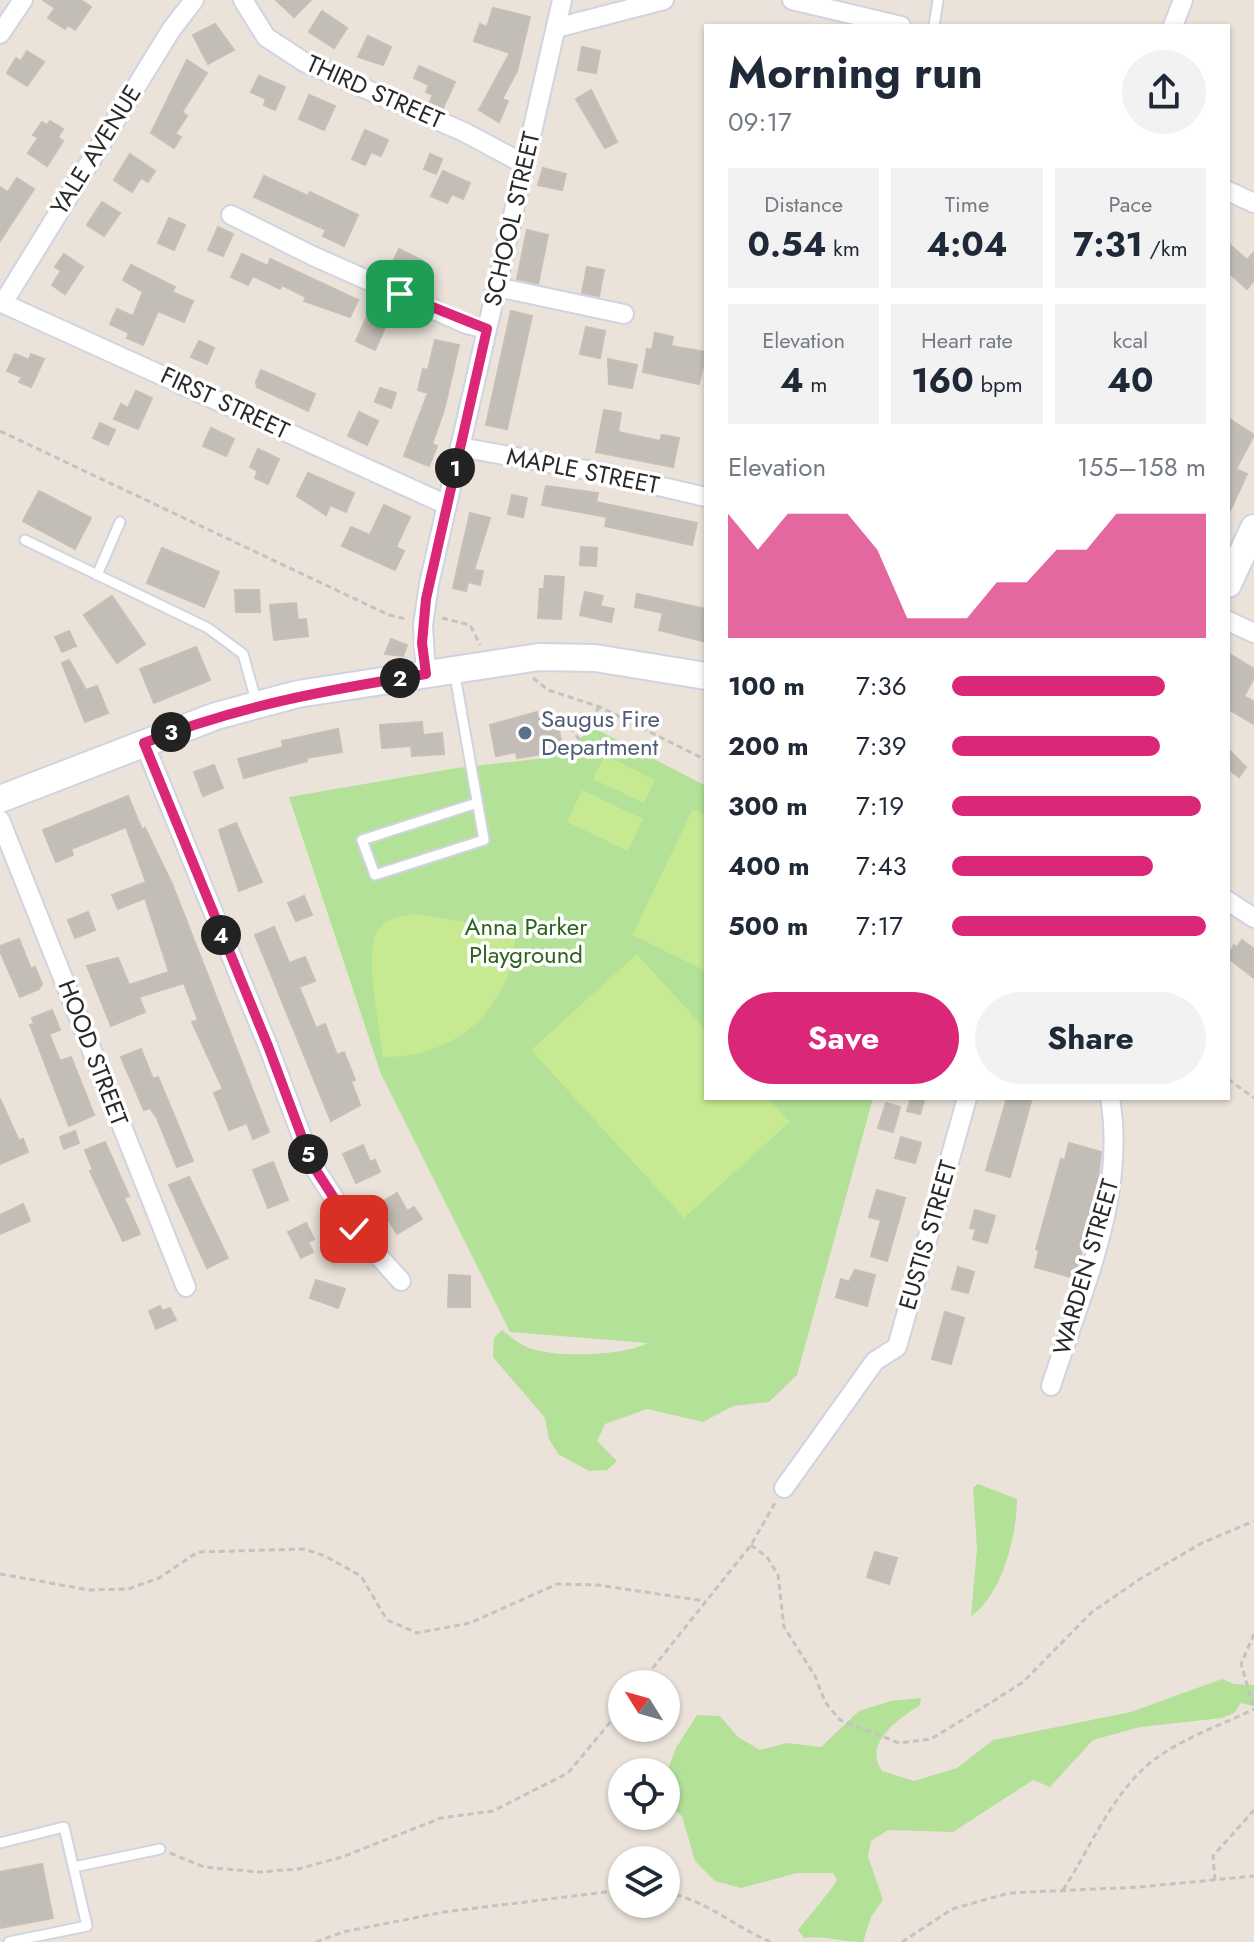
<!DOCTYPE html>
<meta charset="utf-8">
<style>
body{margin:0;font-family:Jost,sans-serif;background:#f2f2f3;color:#1f2937;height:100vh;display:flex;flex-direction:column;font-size:30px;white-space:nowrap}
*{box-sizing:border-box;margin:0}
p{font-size:26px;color:#747a83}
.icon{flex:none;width:44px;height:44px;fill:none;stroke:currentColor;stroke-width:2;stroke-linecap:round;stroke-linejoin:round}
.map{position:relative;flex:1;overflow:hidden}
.details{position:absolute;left:704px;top:24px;width:526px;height:1076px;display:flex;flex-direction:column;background:#fff;border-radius:0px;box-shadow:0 2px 6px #0004}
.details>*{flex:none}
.needle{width:52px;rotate:307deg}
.tools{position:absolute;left:608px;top:1670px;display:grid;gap:16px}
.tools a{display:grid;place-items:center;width:72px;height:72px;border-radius:50%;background:#fff;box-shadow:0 2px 6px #0004;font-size:40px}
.pin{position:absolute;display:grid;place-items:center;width:68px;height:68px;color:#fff;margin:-34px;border-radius:16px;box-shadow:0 4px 12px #0006}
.km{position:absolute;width:40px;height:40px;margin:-20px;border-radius:50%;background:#222;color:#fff;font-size:22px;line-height:40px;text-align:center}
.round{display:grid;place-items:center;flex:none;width:84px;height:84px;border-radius:42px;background:#f2f2f3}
.overview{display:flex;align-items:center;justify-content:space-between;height:136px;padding:0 24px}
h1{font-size:44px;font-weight:700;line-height:60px}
.stats{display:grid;grid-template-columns:repeat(3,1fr);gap:12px;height:136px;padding:8px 24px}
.stats div{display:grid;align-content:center;border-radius:0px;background:#f2f2f3;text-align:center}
.stats b{font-size:34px;font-weight:700}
.stats small{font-size:22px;font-weight:400}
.stats p{font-size:22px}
.chart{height:224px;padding:16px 24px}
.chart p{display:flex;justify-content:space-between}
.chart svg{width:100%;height:144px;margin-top:8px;fill:#db2777;opacity:.7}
.primary-button{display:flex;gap:16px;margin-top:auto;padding:16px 24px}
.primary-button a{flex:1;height:92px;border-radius:48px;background:#db2777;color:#fff;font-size:32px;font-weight:700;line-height:92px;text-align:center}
.primary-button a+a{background:#f2f2f3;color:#1f2937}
ul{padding:0 24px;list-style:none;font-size:26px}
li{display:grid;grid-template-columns:128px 96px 1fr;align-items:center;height:60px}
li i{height:20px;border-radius:10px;background:#db2777}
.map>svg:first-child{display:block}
</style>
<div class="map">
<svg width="1254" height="1942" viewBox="0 0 1254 1942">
<rect width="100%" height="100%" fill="#ebe3da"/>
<!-- green -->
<g fill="#b2e197">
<path d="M596,729L706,786V1098H873L797,1375L769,1402L733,1406L703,1422L647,1409L605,1424L597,1441L617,1461L607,1470L589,1471L558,1454L549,1439L545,1418L493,1357L494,1338L502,1330C511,1337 519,1344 529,1348C556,1358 623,1356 648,1343L510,1332L381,1074L289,797L457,768L545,758Z"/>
<path d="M978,1484L1017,1499C1017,1535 1002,1596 971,1616L977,1549L973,1488Z"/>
<path d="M1222,1679L1234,1684L1254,1685V1706L1241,1703L1234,1713L1222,1718L1140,1727L1093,1740L1050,1787L1033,1780L953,1832L888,1830L871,1841L868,1856L883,1900L871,1917L863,1942C841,1942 824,1935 804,1938L798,1930L832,1888L837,1880L833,1873H797L741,1888L715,1881L695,1861L682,1816L672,1808L666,1774L676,1748L697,1715L720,1716L738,1737L760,1750L787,1743L821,1747L859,1711L891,1701L921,1698L920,1705C900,1718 862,1743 882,1771L914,1781L957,1768L993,1740L1131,1712Z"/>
</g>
<!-- pitch -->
<g fill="#c6e992">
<path d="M605,755L655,780L644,803L593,779Z"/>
<path d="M582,790L643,819L628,851L567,822Z"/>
<path d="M693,809L706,816V971L632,935Z"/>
<path d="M415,914L516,930C514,1006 458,1058 383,1057C380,1029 364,956 377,932C385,917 400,916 415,914Z"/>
<path d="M637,954L706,1030V1098H768L790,1122L684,1218L531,1050Z"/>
</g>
<!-- building -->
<g fill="#c3bdb7" stroke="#c6bfb4" stroke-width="2">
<path d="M43,0H81L91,7L75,30L68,25L65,29L48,18L55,8Z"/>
<path d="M276,0H311L294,17Z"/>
<path d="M493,8L530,17L517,71L502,99L508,101L499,122L479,110L510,53L474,41L480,24L487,27Z"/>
<path d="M322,11L347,28L334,48L309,32Z"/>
<path d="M215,24L234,50L208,64L193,35Z"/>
<path d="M368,36L391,47L383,65L358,57Z"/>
<path d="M582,47L600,51L596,73L578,70Z"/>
<path d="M27,51L44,62L27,86L7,73L16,58L21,61Z"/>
<path d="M187,60L207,73L182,112L187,116L175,134L181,137L174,148L151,133Z"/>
<path d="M419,66L455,82L443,108L430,102L433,95L426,92L429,85L414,78Z"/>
<path d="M259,76L285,87L275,110L264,105L266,99L251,92Z"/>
<path d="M591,90L617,142L605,148L576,99Z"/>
<path d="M309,95L335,106L324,130L299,119Z"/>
<path d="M50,121L63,129L58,137L63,141L47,166L28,153L38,138L33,135L42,122L47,125Z"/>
<path d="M365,130L388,140L381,156L371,152L365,165L352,159Z"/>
<path d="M130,154L155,171L148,182L141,178L132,192L114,180Z"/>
<path d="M430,154L442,159L436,174L424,169Z"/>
<path d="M543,168L566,174L562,190L538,185Z"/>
<path d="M443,171L470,183L463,199L452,194L447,203L431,196Z"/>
<path d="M264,176L308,196L310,192L358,215L344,246L323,236L326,230L254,197Z"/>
<path d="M17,178L34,189L0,241V187L8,192Z"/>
<path d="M102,202L120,213L104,236L87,225Z"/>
<path d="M169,218L185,225L174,250L158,243Z"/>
<path d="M218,227L233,234L223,256L208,250Z"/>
<path d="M527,230L548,235L538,284L517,279Z"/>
<path d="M1228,243L1247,260L1254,252V280L1247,289L1228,272Z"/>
<path d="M399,249L423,261L416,275L392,264Z"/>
<path d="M64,254L83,267L65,294L52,285L61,271L55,267Z"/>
<path d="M242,254L268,266L270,259L358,300L350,317L304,301L306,297L282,285L280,289L253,276L248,285L231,277Z"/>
<path d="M131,265L175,287L172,292L193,301L184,322L158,311L143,345L127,338L129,333L110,324L117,309L133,316L143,292L123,280Z"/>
<path d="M587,267L604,270L599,296L582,293Z"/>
<path d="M511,311L532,316L507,429L486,425Z"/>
<path d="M369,312L388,321L375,350L356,341Z"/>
<path d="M586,327L605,331L600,358L580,354Z"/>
<path d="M655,333L673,337L671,346L706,352L699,384L643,372L647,349L652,350Z"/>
<path d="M435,340L459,345L444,410L432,444L437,446L429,466L404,456L428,393L418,390L423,369L428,370Z"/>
<path d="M199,341L214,348L207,364L191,357Z"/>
<path d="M15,354L29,360L31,354L44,359L31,387L19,382L22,377L7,371Z"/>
<path d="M608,359L637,365L632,388L609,384Z"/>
<path d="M261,370L315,394L308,411L257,387L256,382Z"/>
<path d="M380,388L396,393L391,408L375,402Z"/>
<path d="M136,391L152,398L138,429L114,419L121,404L128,408Z"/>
<path d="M604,410L621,413L618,432L660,441L662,435L679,438L673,467L596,452Z"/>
<path d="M359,412L378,421L367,445L348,436Z"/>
<path d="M1228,418L1254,435L1236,469L1247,474L1228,515Z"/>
<path d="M100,423L115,430L108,445L93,438Z"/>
<path d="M211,428L234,439L226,456L203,446Z"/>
<path d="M258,449L279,459L268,484L255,478L258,471L250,467Z"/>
<path d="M308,473L354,493L346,512L330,505L326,515L297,496Z"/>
<path d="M546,486L598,493L596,502L697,523L692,545L605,526L607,517L542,505Z"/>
<path d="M39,491L91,518L75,549L23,521Z"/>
<path d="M512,495L527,498L523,517L508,514Z"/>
<path d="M384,505L410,517L396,547L404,551L395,570L342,546L351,527L370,535Z"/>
<path d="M470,513L490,518L474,570L483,571L480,585L468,582L466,591L453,588Z"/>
<path d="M581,547L597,548L596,566L580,565Z"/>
<path d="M162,548L219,572L204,607L147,583Z"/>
<path d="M545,576L564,577L561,619L538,618L540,589H544Z"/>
<path d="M235,590H259L260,612H236Z"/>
<path d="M585,592L603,596L600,606L614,609L611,622L580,615Z"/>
<path d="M637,594L706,609V642L659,630L663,613L635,607Z"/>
<path d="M112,596L145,644L117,663L84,615Z"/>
<path d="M296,603L298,620L306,619L308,636L274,640L270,605Z"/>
<path d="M69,631L76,646L62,652L55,637Z"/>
<path d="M391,639L407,645L403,656L385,654Z"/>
<path d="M196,647L210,680L154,703L140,669Z"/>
<path d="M1228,653L1254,669V678L1244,696L1254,702V724L1228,709Z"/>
<path d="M69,660L86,690L97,686L108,713L85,722L62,663Z"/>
<path d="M537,712L538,718L556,715L561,741L543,744L544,754L517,758L516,752L496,756L490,725Z"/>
<path d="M422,722L423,735L442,733L444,754L412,756L411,746L382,748L380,725Z"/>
<path d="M338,729L342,752L306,758L307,761L244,778L238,759L283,747L282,741Z"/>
<path d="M1228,749L1246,767L1239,777L1228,769Z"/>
<path d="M214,765L223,788L203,796L194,772Z"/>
<path d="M128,796L142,830L145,828L172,884L269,1132L253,1139L247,1123L229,1130L214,1093L223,1089L192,1022L198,1020L184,983L139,997L145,1012L111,1026L87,966L118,958L129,985L169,972L145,898L118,909L112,895L146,882L126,827L71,849L73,855L56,862L43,830Z"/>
<path d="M236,823L262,882L239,891L219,830Z"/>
<path d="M304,896L312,915L296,921L288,903Z"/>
<path d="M88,912L95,930L75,938L68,920Z"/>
<path d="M274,927L289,963L305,957L315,981L299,987L316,1028L325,1024L337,1055L344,1052L355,1080L351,1081L360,1105L331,1121L255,935Z"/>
<path d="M19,939L31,969L35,967L42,984L39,989L20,997L0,951V946Z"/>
<path d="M1242,940L1254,949V978L1228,958L1234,945L1237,947Z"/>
<path d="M52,1010L60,1030L49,1034L60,1061L71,1057L94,1115L69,1126L30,1025L34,1024L32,1018Z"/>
<path d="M141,1049L153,1079L158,1077L193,1161L177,1167L157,1118L150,1108L144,1110L121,1057Z"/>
<path d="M911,1098H925L920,1114L907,1111Z"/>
<path d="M1007,1098H1032L1010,1177L986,1170Z"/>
<path d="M0,1099L19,1141L23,1139L28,1152L0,1164Z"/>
<path d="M886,1103L900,1107L893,1132L878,1128Z"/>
<path d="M75,1131L79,1143L64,1149L60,1137Z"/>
<path d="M901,1137L921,1143L915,1163L895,1158Z"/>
<path d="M105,1142L129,1196L124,1198L140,1234L123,1241L90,1171L93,1170L85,1150Z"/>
<path d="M1069,1143L1101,1152L1095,1206L1074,1278L1035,1267L1039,1250L1036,1249L1061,1159L1065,1160Z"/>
<path d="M363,1145L370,1162L375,1160L380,1172L356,1183L343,1154Z"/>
<path d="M273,1162L288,1200L268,1208L253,1170Z"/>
<path d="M189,1177L228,1258L207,1268L169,1185Z"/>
<path d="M877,1190L905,1198L887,1261L871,1256L881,1220L869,1217Z"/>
<path d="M397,1193L407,1211L414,1207L422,1219L397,1234L379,1204Z"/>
<path d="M23,1204L30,1221L0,1234V1215Z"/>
<path d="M975,1210L995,1216L987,1243L973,1239L976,1229L970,1228Z"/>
<path d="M306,1223L314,1239L308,1242L313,1252L301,1258L288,1232Z"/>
<path d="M958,1267L974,1272L968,1293L952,1289Z"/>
<path d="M855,1270L875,1275L867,1306L836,1297L841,1279L849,1282Z"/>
<path d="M449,1275L470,1276V1307H448Z"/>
<path d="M316,1280L345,1289L338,1308L310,1298Z"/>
<path d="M160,1306L162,1311L170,1308L176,1320L156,1329L149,1311Z"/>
<path d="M945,1312L964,1318L951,1364L932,1359Z"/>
<path d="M875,1552L897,1558L889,1584L867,1577Z"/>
<path d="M42,1864L53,1918L0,1928V1872Z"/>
</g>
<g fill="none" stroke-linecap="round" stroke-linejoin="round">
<!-- service casing -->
<g stroke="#d0d3e2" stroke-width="13">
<g id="service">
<path d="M934,26L938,0"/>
<path d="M25,540L208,628L243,654L257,704"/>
<path d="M97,575L120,522"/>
<path d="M454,670L484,840L375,875L362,840L477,803"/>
<path d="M0,1843L64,1827L87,1926L9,1942"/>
<path d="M74,1867L160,1849"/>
</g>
</g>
<!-- minor casing -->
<g stroke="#d0d3e2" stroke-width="22">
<g id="minor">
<path d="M243,0L266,37L304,62L464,132L524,164"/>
<path d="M792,0L901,26"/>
<path d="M1173,26L1183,0"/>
<path d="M556,28L664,0"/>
<path d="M0,34L23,0"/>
<path d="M1228,191L1254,203"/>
<path d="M231,215L313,256L466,324L487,329"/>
<path d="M497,287L624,314"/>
<path d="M0,302L447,505"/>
<path d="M3,303L171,30L194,0"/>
<path d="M460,447L598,472L706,497"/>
<path d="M1228,621L1254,633"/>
<path d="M426,674L423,625L429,584L562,0"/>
<path d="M144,743L268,1046L312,1164L354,1229L401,1281"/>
<path d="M0,820L186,1287"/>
<path d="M1228,901L1254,918"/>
<path d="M1051,1386C1081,1293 1127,1197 1110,1098"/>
<path d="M784,1488L875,1361L897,1347L967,1098"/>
</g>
</g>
<!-- secondary casing -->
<g stroke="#d0d3e2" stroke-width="30">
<g id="secondary">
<path d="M1228,584L1254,528"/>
<path d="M0,799L216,716L298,694L539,657L595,658L706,676"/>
</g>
</g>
<!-- path -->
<g stroke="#c3c3c3" stroke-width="3" stroke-dasharray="6 4" stroke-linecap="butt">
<path d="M0,431L389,615L406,619"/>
<path d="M442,618L470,625L480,645"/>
<path d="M533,678L548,690L600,707L706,760"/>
<path d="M584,758L585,747L572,730L571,721L579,715H592L600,707"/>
<path d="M1228,1079L1254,1098"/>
<path d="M751,1545L767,1557L778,1575L784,1627L815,1676L825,1702L840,1720L899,1743L931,1739L995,1700L1023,1682L1092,1612L1140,1579L1202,1543L1254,1521"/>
<path d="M0,1574L89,1590L128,1589L159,1578L198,1552L304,1549L325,1556L361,1576L387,1620L417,1633L470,1623L557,1584L598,1585L705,1601"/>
<path d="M1254,1634L1241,1664L1254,1708"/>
<path d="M640,1684L751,1545L776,1501"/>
<path d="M170,1853L204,1867L259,1872L298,1869L342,1857L441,1818L493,1811L568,1773L622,1708"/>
<path d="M1215,1880L1213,1856L1254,1810"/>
<path d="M1063,1890C1090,1849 1111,1795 1150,1763C1179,1739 1220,1726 1254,1709"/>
<path d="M666,1893C706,1899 734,1927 771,1942"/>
<path d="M316,1942L343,1932L444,1912L622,1890"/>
<path d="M902,1942L952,1909L1009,1893L1140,1887L1254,1876"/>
</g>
<!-- service -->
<use href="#service" stroke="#fff" stroke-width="9"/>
<!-- minor -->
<use href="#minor" stroke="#fff" stroke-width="18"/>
<!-- secondary -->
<use href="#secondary" stroke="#fff" stroke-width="26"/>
</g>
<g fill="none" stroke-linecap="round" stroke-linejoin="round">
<!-- route casing -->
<g stroke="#fff" stroke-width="16">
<path id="route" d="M354,1229L312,1164L268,1046L144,743C238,706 326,690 426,674L422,643L426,599L487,329L400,294"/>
</g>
<!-- route -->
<use href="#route" stroke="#db2777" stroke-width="10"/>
</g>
<!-- markers -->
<circle fill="#5c6f8a" stroke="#fff" stroke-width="3" cx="525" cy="733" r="8"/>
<g text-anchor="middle" stroke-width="7" stroke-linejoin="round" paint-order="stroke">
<!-- street labels -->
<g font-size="24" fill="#292929" stroke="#fff">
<text transform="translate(375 92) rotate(24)" y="8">THIRD STREET</text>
<text transform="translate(96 150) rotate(-58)" y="8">YALE AVENUE</text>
<text transform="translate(512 219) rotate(-77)" y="8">SCHOOL STREET</text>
<text transform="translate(225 403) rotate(25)" y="8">FIRST STREET</text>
<text transform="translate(583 471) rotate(11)" y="8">MAPLE STREET</text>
<text transform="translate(93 1053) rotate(69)" y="8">HOOD STREET</text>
<text transform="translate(928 1235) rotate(-74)" y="8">EUSTIS STREET</text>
<text transform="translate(1086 1267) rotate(-74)" y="8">WARDEN STREET</text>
</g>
<!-- service labels -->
<g font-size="24" fill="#4e5e75" stroke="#fff" text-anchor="start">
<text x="541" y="727">Saugus Fire<tspan x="541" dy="28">Department</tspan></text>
</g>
<!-- park labels -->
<g font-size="24" fill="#2b641a" stroke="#fff">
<text x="526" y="935">Anna Parker<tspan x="526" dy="28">Playground</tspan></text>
</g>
</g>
</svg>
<div class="tools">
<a><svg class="needle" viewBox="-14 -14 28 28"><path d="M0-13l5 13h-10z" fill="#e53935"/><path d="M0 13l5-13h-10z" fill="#747a83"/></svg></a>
<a><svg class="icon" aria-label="locate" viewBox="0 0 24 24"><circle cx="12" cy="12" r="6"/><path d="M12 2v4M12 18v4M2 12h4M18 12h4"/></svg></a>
<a><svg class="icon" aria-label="layers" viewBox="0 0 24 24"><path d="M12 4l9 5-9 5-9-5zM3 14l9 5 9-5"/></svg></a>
</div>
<div class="pin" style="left:400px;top:294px;background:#1e9e55"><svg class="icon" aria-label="arrive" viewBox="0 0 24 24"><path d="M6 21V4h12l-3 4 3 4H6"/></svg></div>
<div class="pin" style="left:354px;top:1229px;background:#d93025"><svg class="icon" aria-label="check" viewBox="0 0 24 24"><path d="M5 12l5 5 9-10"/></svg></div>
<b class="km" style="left:455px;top:468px">1</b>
<b class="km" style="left:400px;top:678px">2</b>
<b class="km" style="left:171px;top:732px">3</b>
<b class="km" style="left:221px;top:935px">4</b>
<b class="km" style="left:308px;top:1154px">5</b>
<section class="details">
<div class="overview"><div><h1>Morning run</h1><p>09:17</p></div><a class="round"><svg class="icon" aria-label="share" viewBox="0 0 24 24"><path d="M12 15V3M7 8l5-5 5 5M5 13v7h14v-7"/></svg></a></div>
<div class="stats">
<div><p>Distance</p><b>0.54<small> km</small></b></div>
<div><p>Time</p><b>4:04</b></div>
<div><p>Pace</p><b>7:31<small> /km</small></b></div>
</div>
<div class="stats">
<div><p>Elevation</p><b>4<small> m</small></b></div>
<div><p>Heart rate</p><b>160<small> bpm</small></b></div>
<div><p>kcal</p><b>40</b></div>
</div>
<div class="chart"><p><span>Elevation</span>155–158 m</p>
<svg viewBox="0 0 160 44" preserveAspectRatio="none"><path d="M0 44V6L10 17L20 6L30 6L40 6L50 17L60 38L70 38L80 38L90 27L100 27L110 17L120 17L130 6L140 6L150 6L160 6V44z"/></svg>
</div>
<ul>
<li><b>100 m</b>7:36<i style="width:84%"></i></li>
<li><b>200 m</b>7:39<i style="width:82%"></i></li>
<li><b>300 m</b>7:19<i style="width:98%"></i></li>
<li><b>400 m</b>7:43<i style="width:79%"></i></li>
<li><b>500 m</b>7:17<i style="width:100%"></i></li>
</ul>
<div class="primary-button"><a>Save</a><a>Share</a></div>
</section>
</div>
